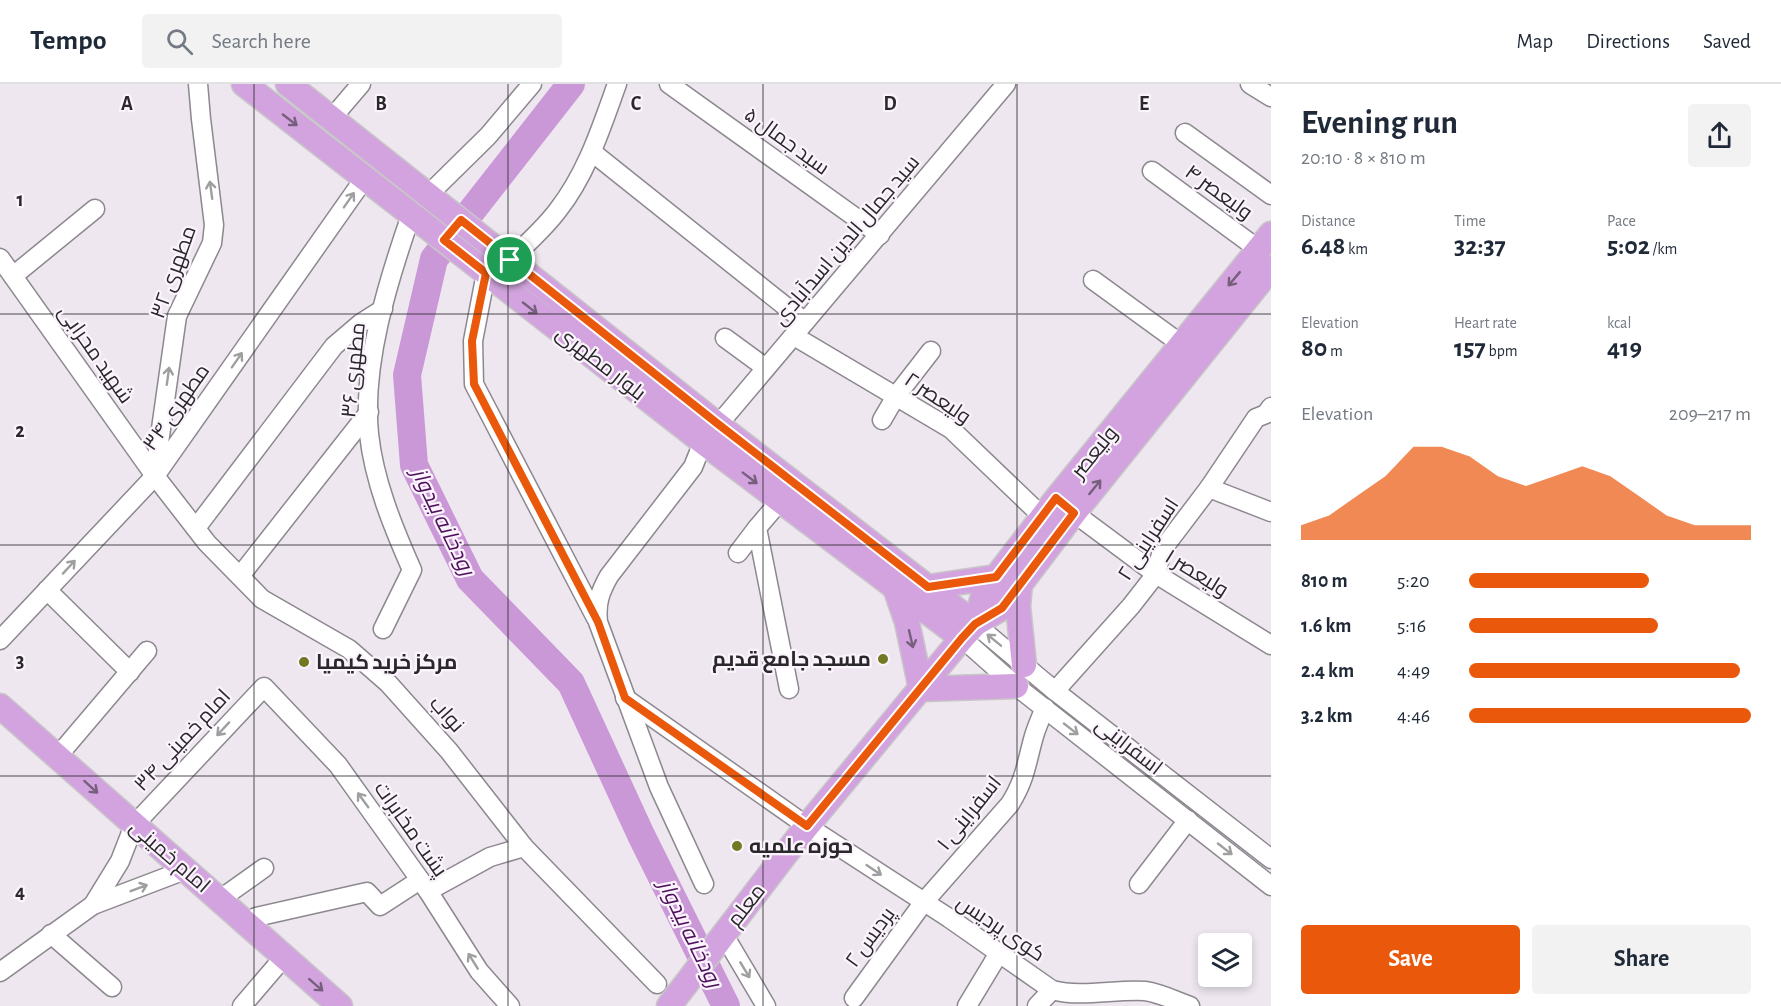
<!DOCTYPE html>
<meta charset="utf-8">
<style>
body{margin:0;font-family:"Alegreya Sans",Cairo,sans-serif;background:#f2f2f3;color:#1f2937;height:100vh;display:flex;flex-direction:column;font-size:22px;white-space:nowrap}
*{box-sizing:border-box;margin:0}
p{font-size:20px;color:#747a83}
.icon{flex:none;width:33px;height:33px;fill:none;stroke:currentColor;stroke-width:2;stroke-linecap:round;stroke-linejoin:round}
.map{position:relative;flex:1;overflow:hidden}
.drawer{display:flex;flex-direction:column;background:#fff;width:510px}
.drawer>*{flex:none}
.tools{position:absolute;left:1198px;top:849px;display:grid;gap:12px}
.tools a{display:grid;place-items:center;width:54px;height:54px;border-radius:6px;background:#fff;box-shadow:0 3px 9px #0003;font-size:30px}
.pin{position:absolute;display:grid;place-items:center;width:51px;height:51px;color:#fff;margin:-26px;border:3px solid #fff;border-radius:50%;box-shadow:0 2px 6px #0007}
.round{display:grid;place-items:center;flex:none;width:63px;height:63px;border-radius:6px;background:#f2f2f3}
.summary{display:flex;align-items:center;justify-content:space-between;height:102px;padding:0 30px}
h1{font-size:33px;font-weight:700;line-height:45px}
.stats{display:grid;grid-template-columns:repeat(3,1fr);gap:9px;height:102px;padding:6px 30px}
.stats div{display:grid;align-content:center}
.stats b{font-size:26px;font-weight:700}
.stats small{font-size:16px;font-weight:400}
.stats p{font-size:16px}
.chart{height:168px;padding:12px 30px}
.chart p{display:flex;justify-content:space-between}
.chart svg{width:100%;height:108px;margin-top:6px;fill:#ea580c;opacity:.7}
.action{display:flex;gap:12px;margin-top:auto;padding:12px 30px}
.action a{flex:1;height:69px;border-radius:6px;background:#ea580c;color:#fff;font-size:24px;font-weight:700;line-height:69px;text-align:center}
.action a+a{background:#f2f2f3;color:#1f2937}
ul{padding:0 30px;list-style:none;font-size:20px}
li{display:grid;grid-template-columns:96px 72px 1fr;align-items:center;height:45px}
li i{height:15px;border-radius:8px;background:#ea580c}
header{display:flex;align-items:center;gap:36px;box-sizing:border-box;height:84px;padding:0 30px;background:#fff;border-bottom:2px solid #e0e1e3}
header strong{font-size:28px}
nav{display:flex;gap:33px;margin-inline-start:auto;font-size:21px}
.search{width:420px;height:54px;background:#f2f2f3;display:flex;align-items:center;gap:15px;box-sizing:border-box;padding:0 21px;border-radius:6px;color:#747a83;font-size:22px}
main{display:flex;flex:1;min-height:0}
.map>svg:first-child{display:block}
</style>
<header>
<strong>Tempo</strong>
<div class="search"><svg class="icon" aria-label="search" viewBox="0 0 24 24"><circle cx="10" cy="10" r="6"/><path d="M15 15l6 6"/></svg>Search here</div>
<nav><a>Map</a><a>Directions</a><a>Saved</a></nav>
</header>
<main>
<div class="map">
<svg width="1271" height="922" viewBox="0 0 1271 922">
<rect width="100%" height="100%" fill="#eee7f0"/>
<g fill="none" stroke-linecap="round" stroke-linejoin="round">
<!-- river -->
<path stroke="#ca98d7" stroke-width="28" d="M571,0L434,175L407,291L414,381L470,495L571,599L641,751L726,922"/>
<!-- minor casing -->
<g stroke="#8d878f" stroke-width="21">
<g id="minor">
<path d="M669,0L880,151"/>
<path d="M1250,0L1271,13"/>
<path d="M332,34L361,0"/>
<path d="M1185,49L1271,111"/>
<path d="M592,68L805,238"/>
<path d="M1152,87L1258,165"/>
<path d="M429,110L488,52L532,0"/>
<path d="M0,174L155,392L207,459L262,515L349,565L388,599L449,667L524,763L657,900"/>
<path d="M510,176C526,160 544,145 558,126C587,89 601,44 617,0"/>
<path d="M486,189L473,257L474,300L596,534"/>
<path d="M13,192L95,125"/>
<path d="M1093,196L1181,260"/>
<path d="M794,252L951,345L1043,433"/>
<path d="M725,254L766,284"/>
<path d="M882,336L896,312L931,267"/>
<path d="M718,341L1006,0"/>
<path d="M703,358L693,383L609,492C600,508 596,519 598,538L659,703L704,800"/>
<path d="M155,387L177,232L212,159L214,141L201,35L198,0"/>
<path d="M1209,404L1271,428"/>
<path d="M780,417L757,444L789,605"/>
<path d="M1074,429L1156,490L1271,561"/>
<path d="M196,444L334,262L361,239L383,225"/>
<path d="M738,469L757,444"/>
<path d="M240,492L369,328"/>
<path d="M47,506L130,588"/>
<path d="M975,540L1055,607L1271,775"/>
<path d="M383,545L412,486C393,443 374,397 369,350C362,280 388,197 411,131"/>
<path d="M962,554L1016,602L1271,802"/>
<path d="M0,556L155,392L364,95"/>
<path d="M1055,607L1131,522L1156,490L1162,466L1209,404L1256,334L1266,330L1271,323"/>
<path d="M625,614L807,742L949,834L1052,906C1082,914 1114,905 1145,907C1160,909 1176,917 1190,922"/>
<path d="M57,673L147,567"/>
<path d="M1139,800L1188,736"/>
<path d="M428,807L490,773L524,763"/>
<path d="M219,816L264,784"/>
<path d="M93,821L120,777L134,741L264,603L338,681L428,807L479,887L510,922"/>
<path d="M248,841L256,833L367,808L380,822L420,796"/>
<path d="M51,850L112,903"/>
<path d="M724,851L766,922"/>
<path d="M0,888L93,821L185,786"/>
<path d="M854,914L923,819L1010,720C1026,694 1026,680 1034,652C1037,642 1041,633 1045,624"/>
<path d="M242,922L284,873"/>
<path d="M967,922L999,869"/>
<path d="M1037,922L1052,906"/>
</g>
</g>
<!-- major casing -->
<g stroke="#c8c7c8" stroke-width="27">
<g id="major">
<path d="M244,0L703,358L962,554"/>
<path d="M288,0L718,341L975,540"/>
<path d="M1020,500L1018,522L1024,581"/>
<path d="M928,503L996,493"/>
<path d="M896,506L907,538L921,605"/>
<path d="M975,540L984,509L1057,414L1271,150"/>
<path d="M921,605L1016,602"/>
<path d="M0,622L340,922"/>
<path d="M669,922L807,742L962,554L975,540L1002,524L1074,429L1271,184"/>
</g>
</g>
<!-- minor -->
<use href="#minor" stroke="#fff" stroke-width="18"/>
<!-- major -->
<use href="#major" stroke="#d2a3de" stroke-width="24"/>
</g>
<!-- one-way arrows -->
<defs><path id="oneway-shaft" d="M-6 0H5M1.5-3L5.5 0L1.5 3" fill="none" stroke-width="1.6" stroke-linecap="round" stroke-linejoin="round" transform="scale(1.5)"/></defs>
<g stroke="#765f7c">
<use href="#oneway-shaft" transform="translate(290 36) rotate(38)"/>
<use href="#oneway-shaft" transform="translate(1234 195) rotate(130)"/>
<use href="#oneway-shaft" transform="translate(530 224) rotate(38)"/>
<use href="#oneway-shaft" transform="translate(750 394) rotate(37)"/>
<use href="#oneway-shaft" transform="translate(1095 403) rotate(-51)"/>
<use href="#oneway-shaft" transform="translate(911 555) rotate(77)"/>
<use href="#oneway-shaft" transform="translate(91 703) rotate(42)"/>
<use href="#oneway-shaft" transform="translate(316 901) rotate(41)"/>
</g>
<g stroke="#9f9ea0">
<use href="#oneway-shaft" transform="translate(211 106) rotate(-98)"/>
<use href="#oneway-shaft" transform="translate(349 116) rotate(-55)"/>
<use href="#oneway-shaft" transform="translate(237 276) rotate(-55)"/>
<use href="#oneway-shaft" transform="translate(168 292) rotate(-82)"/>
<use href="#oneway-shaft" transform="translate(69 483) rotate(-47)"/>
<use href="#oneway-shaft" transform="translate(994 556) rotate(-141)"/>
<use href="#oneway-shaft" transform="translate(223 645) rotate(133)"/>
<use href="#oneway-shaft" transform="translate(1071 645) rotate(38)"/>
<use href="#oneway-shaft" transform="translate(363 716) rotate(-126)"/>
<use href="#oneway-shaft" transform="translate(1225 765) rotate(38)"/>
<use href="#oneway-shaft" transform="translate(874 786) rotate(34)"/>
<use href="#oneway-shaft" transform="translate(139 804) rotate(-21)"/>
<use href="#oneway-shaft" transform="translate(473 877) rotate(-122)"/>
<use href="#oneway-shaft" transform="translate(745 886) rotate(59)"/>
</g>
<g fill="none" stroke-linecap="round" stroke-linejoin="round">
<!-- route casing -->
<g stroke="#fff" stroke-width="12">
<path id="route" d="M461,136L718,340L928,503L996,493L1056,414L1074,429L1002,524L975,540L962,554L807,742L625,614L598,538L474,300L472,257L486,189L444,156Z"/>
</g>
<!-- route -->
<use href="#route" stroke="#ea580c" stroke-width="8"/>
</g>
<!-- grid -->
<path fill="none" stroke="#2a282b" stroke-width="1.5" stroke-opacity="0.55" d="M254,0V922M508,0V922M763,0V922M1017,0V922M0,230H1271M0,461H1271M0,692H1271"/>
<!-- markers -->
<g fill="#737923" stroke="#fbf4fd" stroke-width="2">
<circle cx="883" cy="575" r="6"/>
<circle cx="304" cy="578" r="6"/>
<circle cx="737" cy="762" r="6"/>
</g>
<g text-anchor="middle" stroke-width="4.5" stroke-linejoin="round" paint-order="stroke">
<!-- street labels -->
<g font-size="21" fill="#2a282b" stroke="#fbf4fd">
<text transform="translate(787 57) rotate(36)" y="7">سید جمال ۵</text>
<text transform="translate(1219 108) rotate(36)" y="7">ولیعصر ۴</text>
<text transform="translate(846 156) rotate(-50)" y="7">سید جمال الدین اسدآبادی</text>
<text transform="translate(173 188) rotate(-70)" y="7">مطهری ۳۲</text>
<text transform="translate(96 270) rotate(55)" y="7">شهید محرابی</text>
<text transform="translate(601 279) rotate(38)" y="7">بلوار مطهری</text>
<text transform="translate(353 286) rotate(-84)" y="7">مطهری ۳۶</text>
<text transform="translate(938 314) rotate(34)" y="7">ولیعصر ۲</text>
<text transform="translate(176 323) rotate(-55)" y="7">مطهری ۳۴</text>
<text transform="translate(1094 368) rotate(-51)" y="7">ولیعصر</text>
<text transform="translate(1148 455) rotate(-57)" y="7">اسفراینی ۲</text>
<text transform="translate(1197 489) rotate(32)" y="7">ولیعصر ۱</text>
<text transform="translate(447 630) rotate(48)" y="7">نواب</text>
<text transform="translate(182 656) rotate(-47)" y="7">امام خمینی ۳۴</text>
<text transform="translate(1129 662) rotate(38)" y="7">اسفراینی</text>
<text transform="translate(969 729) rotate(-51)" y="7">اسفراینی ۱</text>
<text transform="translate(411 745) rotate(55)" y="7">پشت مخابرات</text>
<text transform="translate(170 772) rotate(41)" y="7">امام خمینی</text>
<text transform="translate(746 821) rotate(-52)" y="7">معلم</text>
<text transform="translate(1001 844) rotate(34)" y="7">کوی پردیس</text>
<text transform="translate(870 853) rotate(-54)" y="7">پردیس ۲</text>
</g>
<!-- poi labels -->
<g font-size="21" font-weight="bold" fill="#2a282b" stroke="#fbf4fd" text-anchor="start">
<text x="871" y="582" text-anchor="end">مسجد جامع قدیم</text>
<text x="316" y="585">مرکز خرید کیمیا</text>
<text x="749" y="769">حوزه علمیه</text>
</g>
<!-- water labels -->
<g font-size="22" font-style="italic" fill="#4f115d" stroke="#fbf4fd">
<text transform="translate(444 437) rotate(64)" y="8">رودخانه بیدواز</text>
<text transform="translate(691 849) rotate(64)" y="8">رودخانه بیدواز</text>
</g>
</g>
<g font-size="20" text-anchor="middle" font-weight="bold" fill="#2a282b" stroke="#fbf4fd" stroke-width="4.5" stroke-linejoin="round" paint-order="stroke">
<text x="127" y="26">A</text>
<text x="381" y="26">B</text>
<text x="636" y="26">C</text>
<text x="890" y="26">D</text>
<text x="1144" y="26">E</text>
<text x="20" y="122">1</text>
<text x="20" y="353">2</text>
<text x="20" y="583">3</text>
<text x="20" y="814">4</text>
</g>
</svg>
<div class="tools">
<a><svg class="icon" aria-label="layers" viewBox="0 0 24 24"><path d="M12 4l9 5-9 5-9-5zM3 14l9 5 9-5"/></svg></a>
</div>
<div class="pin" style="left:510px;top:176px;background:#1e9e55"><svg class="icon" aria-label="arrive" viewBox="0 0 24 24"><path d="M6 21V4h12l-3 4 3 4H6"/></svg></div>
</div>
<section class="drawer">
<div class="summary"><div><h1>Evening run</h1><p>20:10 · 8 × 810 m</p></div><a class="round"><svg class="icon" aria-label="share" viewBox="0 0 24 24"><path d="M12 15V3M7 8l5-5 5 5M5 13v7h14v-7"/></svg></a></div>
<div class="stats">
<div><p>Distance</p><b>6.48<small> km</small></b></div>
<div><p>Time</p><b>32:37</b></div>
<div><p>Pace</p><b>5:02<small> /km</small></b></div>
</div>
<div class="stats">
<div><p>Elevation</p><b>80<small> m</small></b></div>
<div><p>Heart rate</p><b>157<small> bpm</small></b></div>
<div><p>kcal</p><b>419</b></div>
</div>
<div class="chart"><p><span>Elevation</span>209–217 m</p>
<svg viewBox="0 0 160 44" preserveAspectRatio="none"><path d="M0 44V38L10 34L20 26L30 18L40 6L50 6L60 10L70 18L80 22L90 18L100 14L110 18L120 26L130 34L140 38L150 38L160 38V44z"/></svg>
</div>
<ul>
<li><b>810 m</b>5:20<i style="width:64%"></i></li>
<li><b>1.6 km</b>5:16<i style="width:67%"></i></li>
<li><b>2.4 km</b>4:49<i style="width:96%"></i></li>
<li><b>3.2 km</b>4:46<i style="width:100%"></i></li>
</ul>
<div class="action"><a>Save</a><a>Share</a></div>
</section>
</main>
